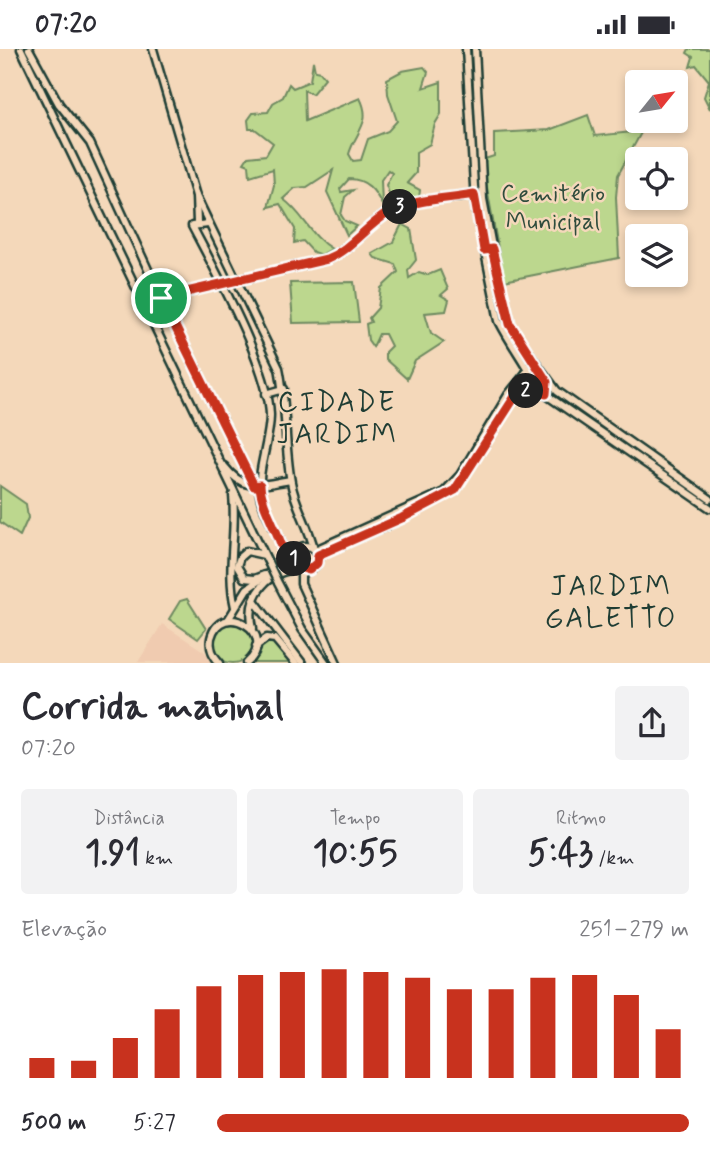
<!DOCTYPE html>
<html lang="pt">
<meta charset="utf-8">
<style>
body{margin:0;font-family:Mynerve,sans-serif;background:#f2f2f3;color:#2b2b33;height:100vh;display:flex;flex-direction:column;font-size:26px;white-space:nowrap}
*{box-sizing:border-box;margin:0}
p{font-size:23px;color:#7c7c81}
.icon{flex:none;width:38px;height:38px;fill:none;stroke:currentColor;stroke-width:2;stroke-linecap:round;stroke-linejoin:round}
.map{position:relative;height:614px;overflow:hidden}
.drawer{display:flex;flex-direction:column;background:#fff;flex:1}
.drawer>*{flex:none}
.needle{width:46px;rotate:60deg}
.fabs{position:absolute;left:625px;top:21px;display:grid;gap:14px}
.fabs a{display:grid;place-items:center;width:63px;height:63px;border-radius:7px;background:#fff;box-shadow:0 4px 10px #0003;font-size:35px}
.pin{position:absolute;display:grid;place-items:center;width:60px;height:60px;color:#fff;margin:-30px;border:4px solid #fff;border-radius:50%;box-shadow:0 2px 7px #0007}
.km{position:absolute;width:35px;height:35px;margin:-18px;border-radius:50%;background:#222;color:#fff;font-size:19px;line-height:35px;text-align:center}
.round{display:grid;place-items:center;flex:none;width:74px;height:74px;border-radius:7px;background:#f2f2f3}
.overview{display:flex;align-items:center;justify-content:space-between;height:119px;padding:0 21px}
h1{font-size:38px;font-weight:700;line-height:52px}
.metrics{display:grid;grid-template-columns:repeat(3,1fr);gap:10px;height:119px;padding:7px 21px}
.metrics div{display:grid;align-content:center;border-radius:7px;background:#f2f2f3;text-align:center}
.metrics b{font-size:35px;font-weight:700}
.metrics small{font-size:19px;font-weight:400}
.metrics p{font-size:19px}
.chart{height:196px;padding:14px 21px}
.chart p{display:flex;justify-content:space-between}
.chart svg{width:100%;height:126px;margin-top:7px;stroke:#c8321e;stroke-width:6}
ul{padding:0 21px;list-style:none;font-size:23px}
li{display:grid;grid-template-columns:112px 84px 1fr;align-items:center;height:52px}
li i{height:18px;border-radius:9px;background:#c8321e}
.status{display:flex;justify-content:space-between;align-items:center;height:49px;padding:0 35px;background:#fff;direction:ltr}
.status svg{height:19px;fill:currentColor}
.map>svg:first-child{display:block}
</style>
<div class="status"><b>07:20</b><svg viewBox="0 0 49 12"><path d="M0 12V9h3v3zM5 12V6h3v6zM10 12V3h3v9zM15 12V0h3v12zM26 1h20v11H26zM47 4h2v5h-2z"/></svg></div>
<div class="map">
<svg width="710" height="614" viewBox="0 0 710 614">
<rect width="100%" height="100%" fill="#f4d8ba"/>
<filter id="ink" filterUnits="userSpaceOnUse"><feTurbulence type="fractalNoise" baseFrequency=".0143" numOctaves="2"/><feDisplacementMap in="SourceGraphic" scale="14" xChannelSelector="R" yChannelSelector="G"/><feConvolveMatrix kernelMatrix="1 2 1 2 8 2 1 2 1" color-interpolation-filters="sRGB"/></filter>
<g filter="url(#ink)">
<!-- built -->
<path fill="#f0cbb0" d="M162,575L205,603L212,613H138Z"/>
<!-- green -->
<g fill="#bcd78e" stroke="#6e8a61" stroke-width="2">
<path d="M689,0H710V60L704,48L709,32L696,16L690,18L693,8L687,4Z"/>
<path d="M313,12L315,22L320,23L325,29L312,45L304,41L305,72L360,49C373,74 355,83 349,105L353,112L361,111L368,90L388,82L397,72L388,45L387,30L402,22L424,18L428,23L423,39L441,33V65L435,75L430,95L416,103V124L407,134L420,141L419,149L409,151L403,145L389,144L386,136L392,124L388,121L381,131L382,156C375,141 366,130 349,130L340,140L341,143L353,141L345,148L341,166L345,172L357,177L347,186L327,143L333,121L307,138L295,139L283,150C303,164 311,188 332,200L321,206L313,203L303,192L294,194L295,180L280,155L268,158L274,136L273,120L250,127L249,116L244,114L248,108L266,106L273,94L255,80H249L248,71L253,64L268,63L273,54L283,48L289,35L293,39L310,32Z"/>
<path d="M588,66L595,87L642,82L618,126L616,148L619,209L504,232L482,111L494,107V84L549,81Z"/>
<path d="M402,175L411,180L416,211L408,221L409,229L419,223L428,226L440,221L448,240L441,246L449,251L446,262L425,264L431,284L444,293L415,312L407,330L385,310V303L391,297L385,285H379L373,298L368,291L366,275L371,273L369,269L378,259L381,239L398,223L395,215L375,209L372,205L393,193Z"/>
<path d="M354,233L359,273L293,274L290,234Z"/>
<path d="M0,437L26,455L28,469L20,487L0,473Z"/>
<path d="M187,550L206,580L198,590L169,570L180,552Z"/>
<circle cx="233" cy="594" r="20"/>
<path d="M266,592L276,594L293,614H250Z"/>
</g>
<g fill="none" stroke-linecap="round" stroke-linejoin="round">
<!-- secondary casing -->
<g stroke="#1f3d34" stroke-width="11">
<g id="secondary">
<path d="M29,0L59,55L90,94L161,249L254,437"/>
<path d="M153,0L196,147L197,174"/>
<path d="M466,0L475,154L499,272C511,296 528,317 539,341L710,459"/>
<path d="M475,0L483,150L499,235L512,281L557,342L710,450"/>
<path d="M196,147L279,319C287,356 284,395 291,433C295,457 309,477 314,500"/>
<path d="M208,175L192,177C215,221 269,318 270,366C270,392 257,419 260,446C263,469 290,493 283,516"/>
<path d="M161,249L327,210C351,200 366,177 388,164C412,150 448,150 474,145"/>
<path d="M266,345L284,340"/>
<path d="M224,417C245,444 260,436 290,431"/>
<circle cx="306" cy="509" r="12"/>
<path d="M315,501L444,443L460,426L508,346L529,320"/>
<path d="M318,506L390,475L455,441L515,346L539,341"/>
<path d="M254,551L302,614"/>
<path d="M228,571L247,540L294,506"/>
<path d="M253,579C245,546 268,521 300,520"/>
<path d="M256,597L267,589L275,590L295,614"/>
<path d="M220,614C213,607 209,599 211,589C221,549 281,584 247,614"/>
</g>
</g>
<!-- primary casing -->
<g stroke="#1f3d34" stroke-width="11">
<g id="primary">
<path d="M21,0L268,513"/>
<path d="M233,446C237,484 226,521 235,558"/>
<path d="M264,506L247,502L240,508L237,517L244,529L254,530L264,526"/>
<path d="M306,521L301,527V535L337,614"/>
<path d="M278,534L302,580L326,614"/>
</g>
</g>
<!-- secondary -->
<use href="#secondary" stroke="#f4d8ba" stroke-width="6"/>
<!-- primary -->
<use href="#primary" stroke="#f4d8ba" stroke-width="6"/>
<!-- primary-bridge casing -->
<g stroke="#1f3d34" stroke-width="11" stroke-linecap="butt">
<path id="primary-bridge" d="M268,513L278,534"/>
</g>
<!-- primary-bridge -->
<use href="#primary-bridge" stroke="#f4d8ba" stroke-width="6"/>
</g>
</g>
<g fill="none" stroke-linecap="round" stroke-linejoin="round" filter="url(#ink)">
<!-- route casing -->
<g stroke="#fff" stroke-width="14">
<path id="route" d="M474,145L484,201L492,200L510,275L547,333L546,345L530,341L516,346L455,441L402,469L318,506L317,514L309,521L296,517L294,506L283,516C289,495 261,462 260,436L254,437L161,249L327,210C351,200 366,177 388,164C412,150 448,150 474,145Z"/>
</g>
<!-- route -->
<use href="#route" stroke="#c8321e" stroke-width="9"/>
</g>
<g text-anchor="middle" stroke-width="5" stroke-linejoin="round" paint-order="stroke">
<!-- park labels -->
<g font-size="24" fill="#2f4c3d" stroke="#f4d8ba">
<text x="553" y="152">Cemitério<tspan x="553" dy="28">Municipal</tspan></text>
</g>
<!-- quarter labels -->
<g font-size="28" letter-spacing="2" fill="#1f3d34" stroke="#f4d8ba">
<text x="337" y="362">CIDADE<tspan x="337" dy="32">JARDIM</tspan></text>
<text x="611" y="546">JARDIM<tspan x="611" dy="32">GALETTO</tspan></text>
</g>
</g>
</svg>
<div class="fabs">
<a><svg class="needle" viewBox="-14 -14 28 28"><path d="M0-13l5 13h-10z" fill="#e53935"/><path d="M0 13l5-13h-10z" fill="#7c7c81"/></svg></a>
<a><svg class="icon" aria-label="locate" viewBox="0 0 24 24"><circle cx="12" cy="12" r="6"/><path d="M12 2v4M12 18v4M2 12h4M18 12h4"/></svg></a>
<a><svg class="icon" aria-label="layers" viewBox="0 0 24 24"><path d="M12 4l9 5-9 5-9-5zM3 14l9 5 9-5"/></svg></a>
</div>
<div class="pin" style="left:161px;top:249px;background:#1e9e55"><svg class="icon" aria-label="arrive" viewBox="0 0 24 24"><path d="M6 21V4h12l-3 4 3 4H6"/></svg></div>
<b class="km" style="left:294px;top:510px">1</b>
<b class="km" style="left:526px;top:342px">2</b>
<b class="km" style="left:400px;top:158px">3</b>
</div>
<section class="drawer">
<div class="overview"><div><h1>Corrida matinal</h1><p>07:20</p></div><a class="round"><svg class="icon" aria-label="share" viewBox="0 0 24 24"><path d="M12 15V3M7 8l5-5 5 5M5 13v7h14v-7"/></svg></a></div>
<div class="metrics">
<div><p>Distância</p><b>1.91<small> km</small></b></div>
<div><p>Tempo</p><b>10:55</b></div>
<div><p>Ritmo</p><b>5:43<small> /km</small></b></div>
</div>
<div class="chart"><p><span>Elevação</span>251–279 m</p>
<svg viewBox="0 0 160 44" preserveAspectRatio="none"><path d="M5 44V37M15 44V38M25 44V30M35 44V20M45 44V12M55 44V8M65 44V7M75 44V6M85 44V7M95 44V9M105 44V13M115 44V13M125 44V9M135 44V8M145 44V15M155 44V27"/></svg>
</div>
<ul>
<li><b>500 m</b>5:27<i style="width:100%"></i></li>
</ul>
</section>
